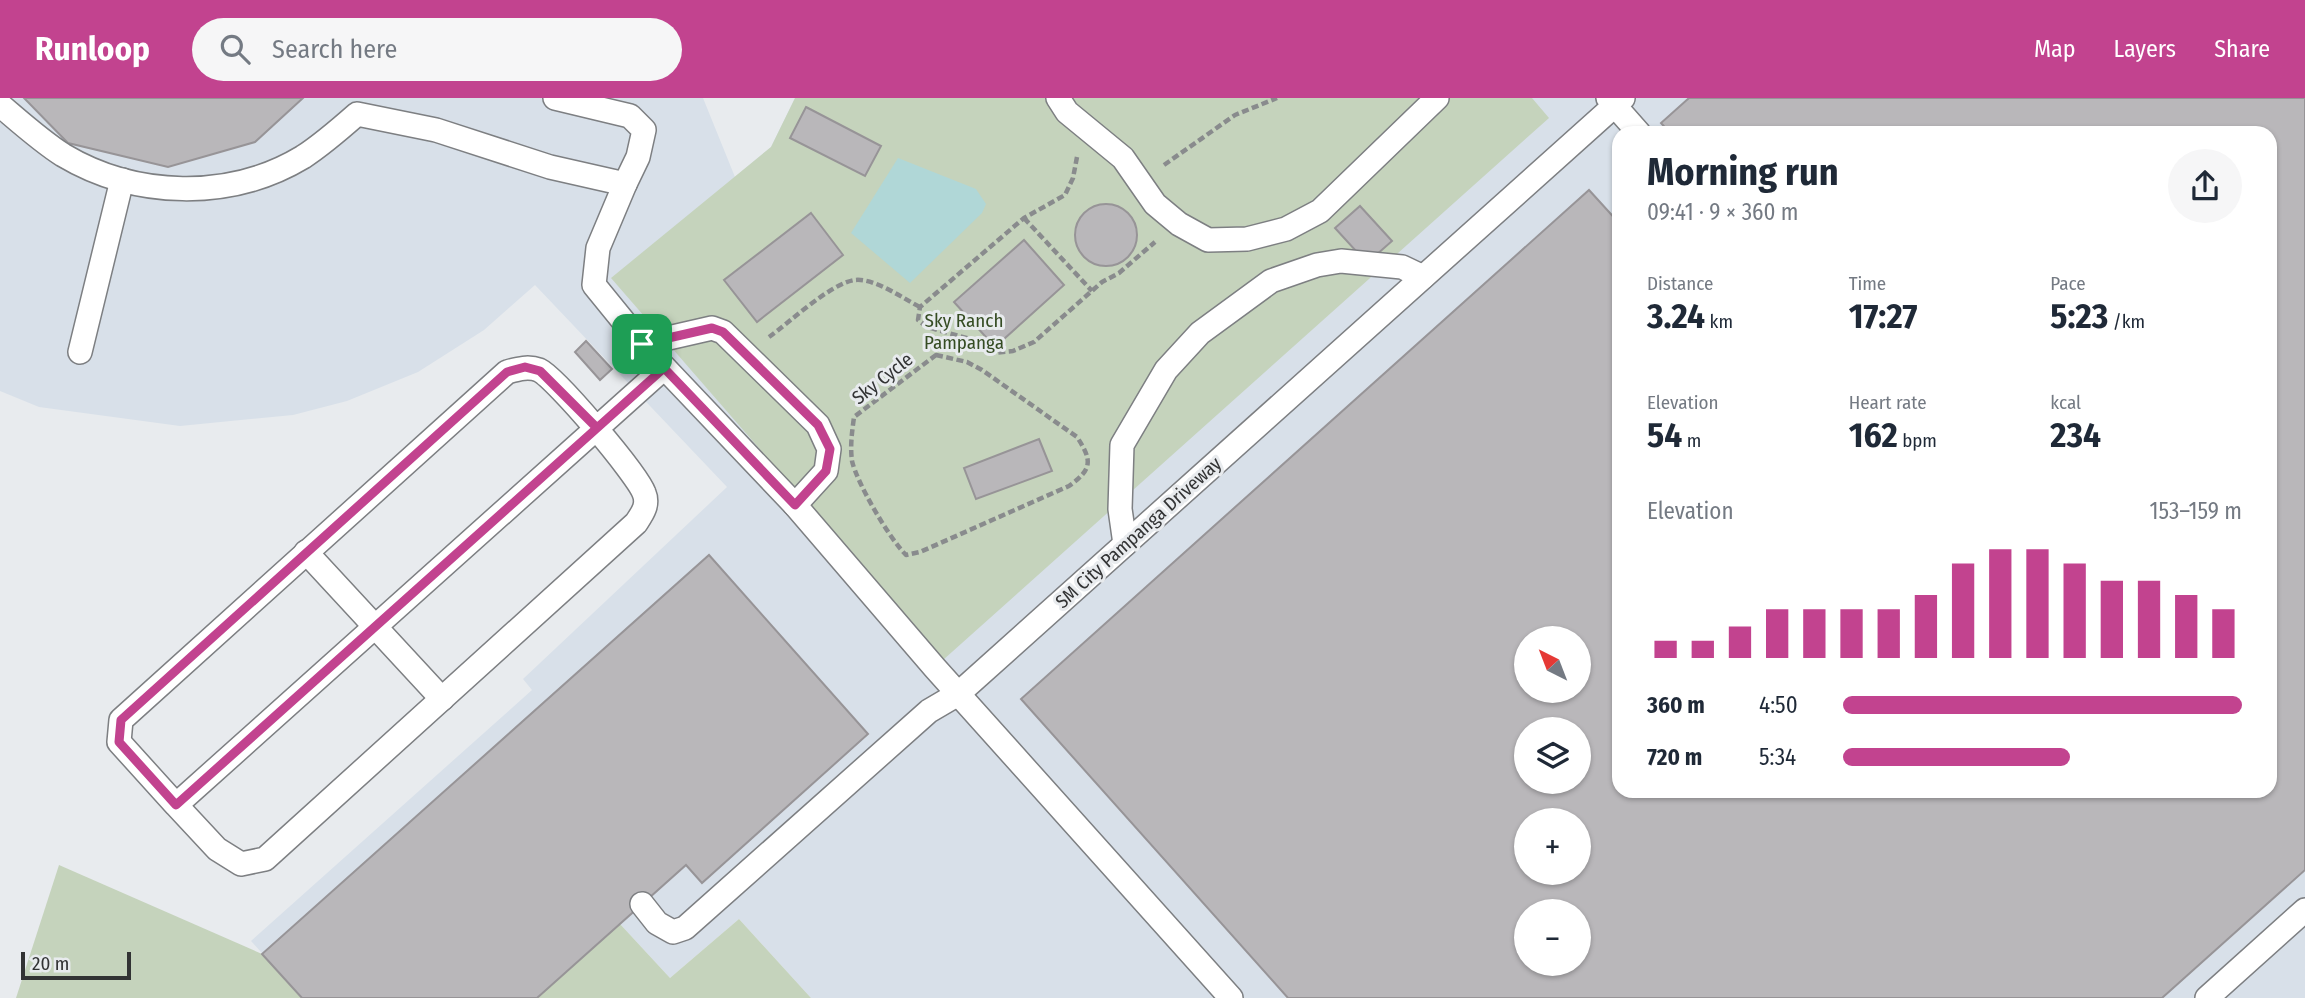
<!DOCTYPE html>
<meta charset="utf-8">
<style>
body{margin:0;font-family:"Fira Sans Condensed",sans-serif;background:#f6f6f7;color:#1f2937;height:100vh;display:flex;flex-direction:column;font-size:26px;white-space:nowrap}
*{box-sizing:border-box;margin:0}
p{font-size:23px;color:#747a83}
.icon{flex:none;width:38px;height:38px;fill:none;stroke:currentColor;stroke-width:2;stroke-linecap:round;stroke-linejoin:round}
.map{position:relative;flex:1;overflow:hidden}
.sheet{position:absolute;left:1612px;top:28px;width:665px;height:672px;display:flex;flex-direction:column;background:#fff;border-radius:21px;box-shadow:0 2px 5px #0004}
.sheet>*{flex:none}
.needle{width:46px;rotate:318deg}
.tools{position:absolute;left:1514px;top:528px;display:grid;gap:14px}
.tools a{display:grid;place-items:center;width:77px;height:77px;border-radius:50%;background:#fff;box-shadow:0 2px 5px #0004;font-size:35px}
.scale{position:absolute;left:21px;bottom:18px;width:110px;box-sizing:border-box;padding-left:7px;border:4px solid #323334;border-top:0;font-size:19px;line-height:24px;white-space:nowrap;color:#323334;-webkit-text-stroke:5px #e8ebee;paint-order:stroke}
.pin{position:absolute;display:grid;place-items:center;width:60px;height:60px;color:#fff;margin:-30px;border-radius:14px;box-shadow:0 4px 10px #0006}
.round{display:grid;place-items:center;flex:none;width:74px;height:74px;border-radius:37px;background:#f6f6f7}
.headline{display:flex;align-items:center;justify-content:space-between;height:119px;padding:0 35px}
h1{font-size:38px;font-weight:700;line-height:52px}
.metrics{display:grid;grid-template-columns:repeat(3,1fr);gap:10px;height:119px;padding:7px 35px}
.metrics div{display:grid;align-content:center}
.metrics b{font-size:35px;font-weight:700}
.metrics small{font-size:19px;font-weight:400}
.metrics p{font-size:19px}
.chart{height:196px;padding:14px 35px}
.chart p{display:flex;justify-content:space-between}
.chart svg{width:100%;height:126px;margin-top:7px;stroke:#c2438f;stroke-width:6}
ul{padding:0 35px;list-style:none;font-size:23px}
li{display:grid;grid-template-columns:112px 84px 1fr;align-items:center;height:52px}
li i{height:18px;border-radius:9px;background:#c2438f}
header{display:flex;align-items:center;gap:42px;box-sizing:border-box;height:98px;padding:0 35px;background:#c2438f;color:#fff}
header strong{font-size:33px}
nav{display:flex;gap:38px;margin-inline-start:auto;font-size:24px}
.search{width:490px;height:63px;background:#f6f6f7;display:flex;align-items:center;gap:18px;box-sizing:border-box;padding:0 24px;border-radius:38px;color:#747a83;font-size:26px}
.map>svg:first-child{display:block}
</style>
<header>
<strong>Runloop</strong>
<div class="search"><svg class="icon" aria-label="search" viewBox="0 0 24 24"><circle cx="10" cy="10" r="6"/><path d="M15 15l6 6"/></svg>Search here</div>
<nav><a>Map</a><a>Layers</a><a>Share</a></nav>
</header>
<div class="map">
<svg width="2305" height="900" viewBox="0 0 2305 900">
<rect width="100%" height="100%" fill="#e8ebee"/>
<!-- built -->
<path fill="#d8e0e9" fill-rule="evenodd" d="M0,0H703L735,79L771,49L795,0H2305V900H811L739,821L670,880L620,826L537,900H302L251,843L532,592L523,581L727,389L535,187L484,232L418,274L347,303L293,317L180,328L39,309L0,293ZM1619,35H2270V693H1619ZM1526,541H1578V593H1526ZM1526,632H1578V684H1526ZM1526,723H1578V775H1526ZM1526,814H1578V866H1526Z"/>
<!-- green -->
<g fill="#c5d3bc">
<path d="M795,0H1532L1549,20L943,562L611,180L771,49Z"/>
<path d="M59,767L262,856L302,900H16Z"/>
<path d="M739,821L811,900H537L620,826L670,880Z"/>
</g>
<!-- water -->
<path fill="#b0d7d7" d="M898,60L976,91L986,106L982,115L910,185L851,135Z"/>
<!-- building -->
<g fill="#b9b7ba" stroke="#979497" stroke-width="2" fill-rule="evenodd">
<path d="M24,0H303L255,44L168,69L68,45Z"/>
<path d="M1689,0H2305V772L2162,900H1288L1021,601L1589,92L1619,125V693H2270V35H1670L1661,25ZM1526,541H1578V593H1526ZM1526,632H1578V684H1526ZM1526,723H1578V775H1526ZM1526,814H1578V866H1526Z"/>
<path d="M806,9L881,48L865,78L790,40Z"/>
<circle cx="1106" cy="137" r="31"/>
<path d="M1360,108L1392,143L1367,165L1335,130Z"/>
<path d="M811,115L843,157L757,224L724,182Z"/>
<path d="M1024,142L1064,187L995,249L954,204Z"/>
<path d="M586,243L612,271L600,282L575,254Z"/>
<path d="M1039,341L1052,373L976,401L964,370Z"/>
<path d="M709,457L868,636L702,785L686,767L537,900H302L262,856Z"/>
</g>
<g fill="none" stroke-linecap="round" stroke-linejoin="round">
<!-- service casing -->
<g stroke="#7d7f82" stroke-width="26">
<g id="service">
<path d="M1058,0L1067,14L1123,60L1155,106L1179,126L1208,142L1247,141L1286,131L1320,113L1437,0"/>
<path d="M1608,0L1639,35"/>
<path d="M0,7C20,24 41,43 63,57C135,100 230,103 303,59C323,46 340,31 357,16L436,32L550,69L625,86L638,59L644,32L630,18L555,0"/>
<path d="M625,86L598,150L594,187L642,246L795,407L935,570L1231,900"/>
<path d="M642,246L712,230L723,234L818,327L829,351L826,373L795,407"/>
<path d="M80,254L122,82"/>
<path d="M1125,446L1120,411L1122,347L1166,272L1200,235L1271,183L1317,167L1341,163L1402,169L1423,179"/>
<path d="M306,454L442,601"/>
<path d="M176,707L119,644L121,622L507,274C518,271 528,268 539,272C556,280 637,376 644,395C649,407 642,416 636,425L265,761L241,766L217,751L176,707L597,330L664,270"/>
<path d="M642,806L657,825L673,834L685,830L929,613L958,596L1623,0"/>
<path d="M2207,900L2305,812"/>
</g>
</g>
<!-- path -->
<g stroke="#898b8d" stroke-width="4.5" stroke-dasharray="7 3.5" stroke-linecap="butt">
<path d="M1077,59L1073,80L1065,97L1024,120L920,209L918,222L927,229L970,241L993,255L1013,253L1034,244L1102,184L1119,175L1155,144"/>
<path d="M1164,67L1235,17L1277,0"/>
<path d="M1024,120L1092,193"/>
<path d="M769,239C790,224 831,185 855,182C875,180 902,200 920,209"/>
<path d="M936,257L967,264L982,272L1077,339C1092,362 1093,371 1069,388L920,454L906,457C889,440 857,385 852,363C850,348 852,334 854,319Z"/>
</g>
<!-- service -->
<use href="#service" stroke="#fff" stroke-width="23"/>
</g>
<g fill="none" stroke-linecap="round" stroke-linejoin="round">
<!-- route casing -->
<g stroke="#fff" stroke-width="14">
<path id="route" d="M642,246L664,270L176,707L119,644L121,622L507,274L525,269L540,273L597,330L664,270L795,407L826,373L830,351L818,327L723,234L712,230L642,246"/>
</g>
<!-- route -->
<use href="#route" stroke="#c2438f" stroke-width="9"/>
</g>
<g text-anchor="middle" stroke-width="6" stroke-linejoin="round" paint-order="stroke">
<!-- park labels -->
<g font-size="19" fill="#354c23" stroke="#e8ebee">
<text x="964" y="229">Sky Ranch<tspan x="964" dy="22">Pampanga</tspan></text>
</g>
<!-- street labels -->
<g font-size="19" fill="#323334" stroke="#e8ebee">
<text transform="translate(882 280) rotate(-38)" y="7">Sky Cycle</text>
<text transform="translate(1138 434) rotate(-42)" y="7">SM City Pampanga Driveway</text>
</g>
</g>
</svg>
<div class="tools">
<a><svg class="needle" viewBox="-14 -14 28 28"><path d="M0-13l5 13h-10z" fill="#e53935"/><path d="M0 13l5-13h-10z" fill="#747a83"/></svg></a>
<a><svg class="icon" aria-label="layers" viewBox="0 0 24 24"><path d="M12 4l9 5-9 5-9-5zM3 14l9 5 9-5"/></svg></a>
<a>+</a>
<a>−</a>
</div>
<div class="scale">20 m</div>
<div class="pin" style="left:642px;top:246px;background:#1e9e55"><svg class="icon" aria-label="arrive" viewBox="0 0 24 24"><path d="M6 21V4h12l-3 4 3 4H6"/></svg></div>
<section class="sheet">
<div class="headline"><div><h1>Morning run</h1><p>09:41 · 9 × 360 m</p></div><a class="round"><svg class="icon" aria-label="share" viewBox="0 0 24 24"><path d="M12 15V3M7 8l5-5 5 5M5 13v7h14v-7"/></svg></a></div>
<div class="metrics">
<div><p>Distance</p><b>3.24<small> km</small></b></div>
<div><p>Time</p><b>17:27</b></div>
<div><p>Pace</p><b>5:23<small> /km</small></b></div>
</div>
<div class="metrics">
<div><p>Elevation</p><b>54<small> m</small></b></div>
<div><p>Heart rate</p><b>162<small> bpm</small></b></div>
<div><p>kcal</p><b>234</b></div>
</div>
<div class="chart"><p><span>Elevation</span>153–159 m</p>
<svg viewBox="0 0 160 44" preserveAspectRatio="none"><path d="M5 44V38M15 44V38M25 44V33M35 44V27M45 44V27M55 44V27M65 44V27M75 44V22M85 44V11M95 44V6M105 44V6M115 44V11M125 44V17M135 44V17M145 44V22M155 44V27"/></svg>
</div>
<ul>
<li><b>360 m</b>4:50<i style="width:100%"></i></li>
<li><b>720 m</b>5:34<i style="width:57%"></i></li>
</ul>
</section>
</div>
